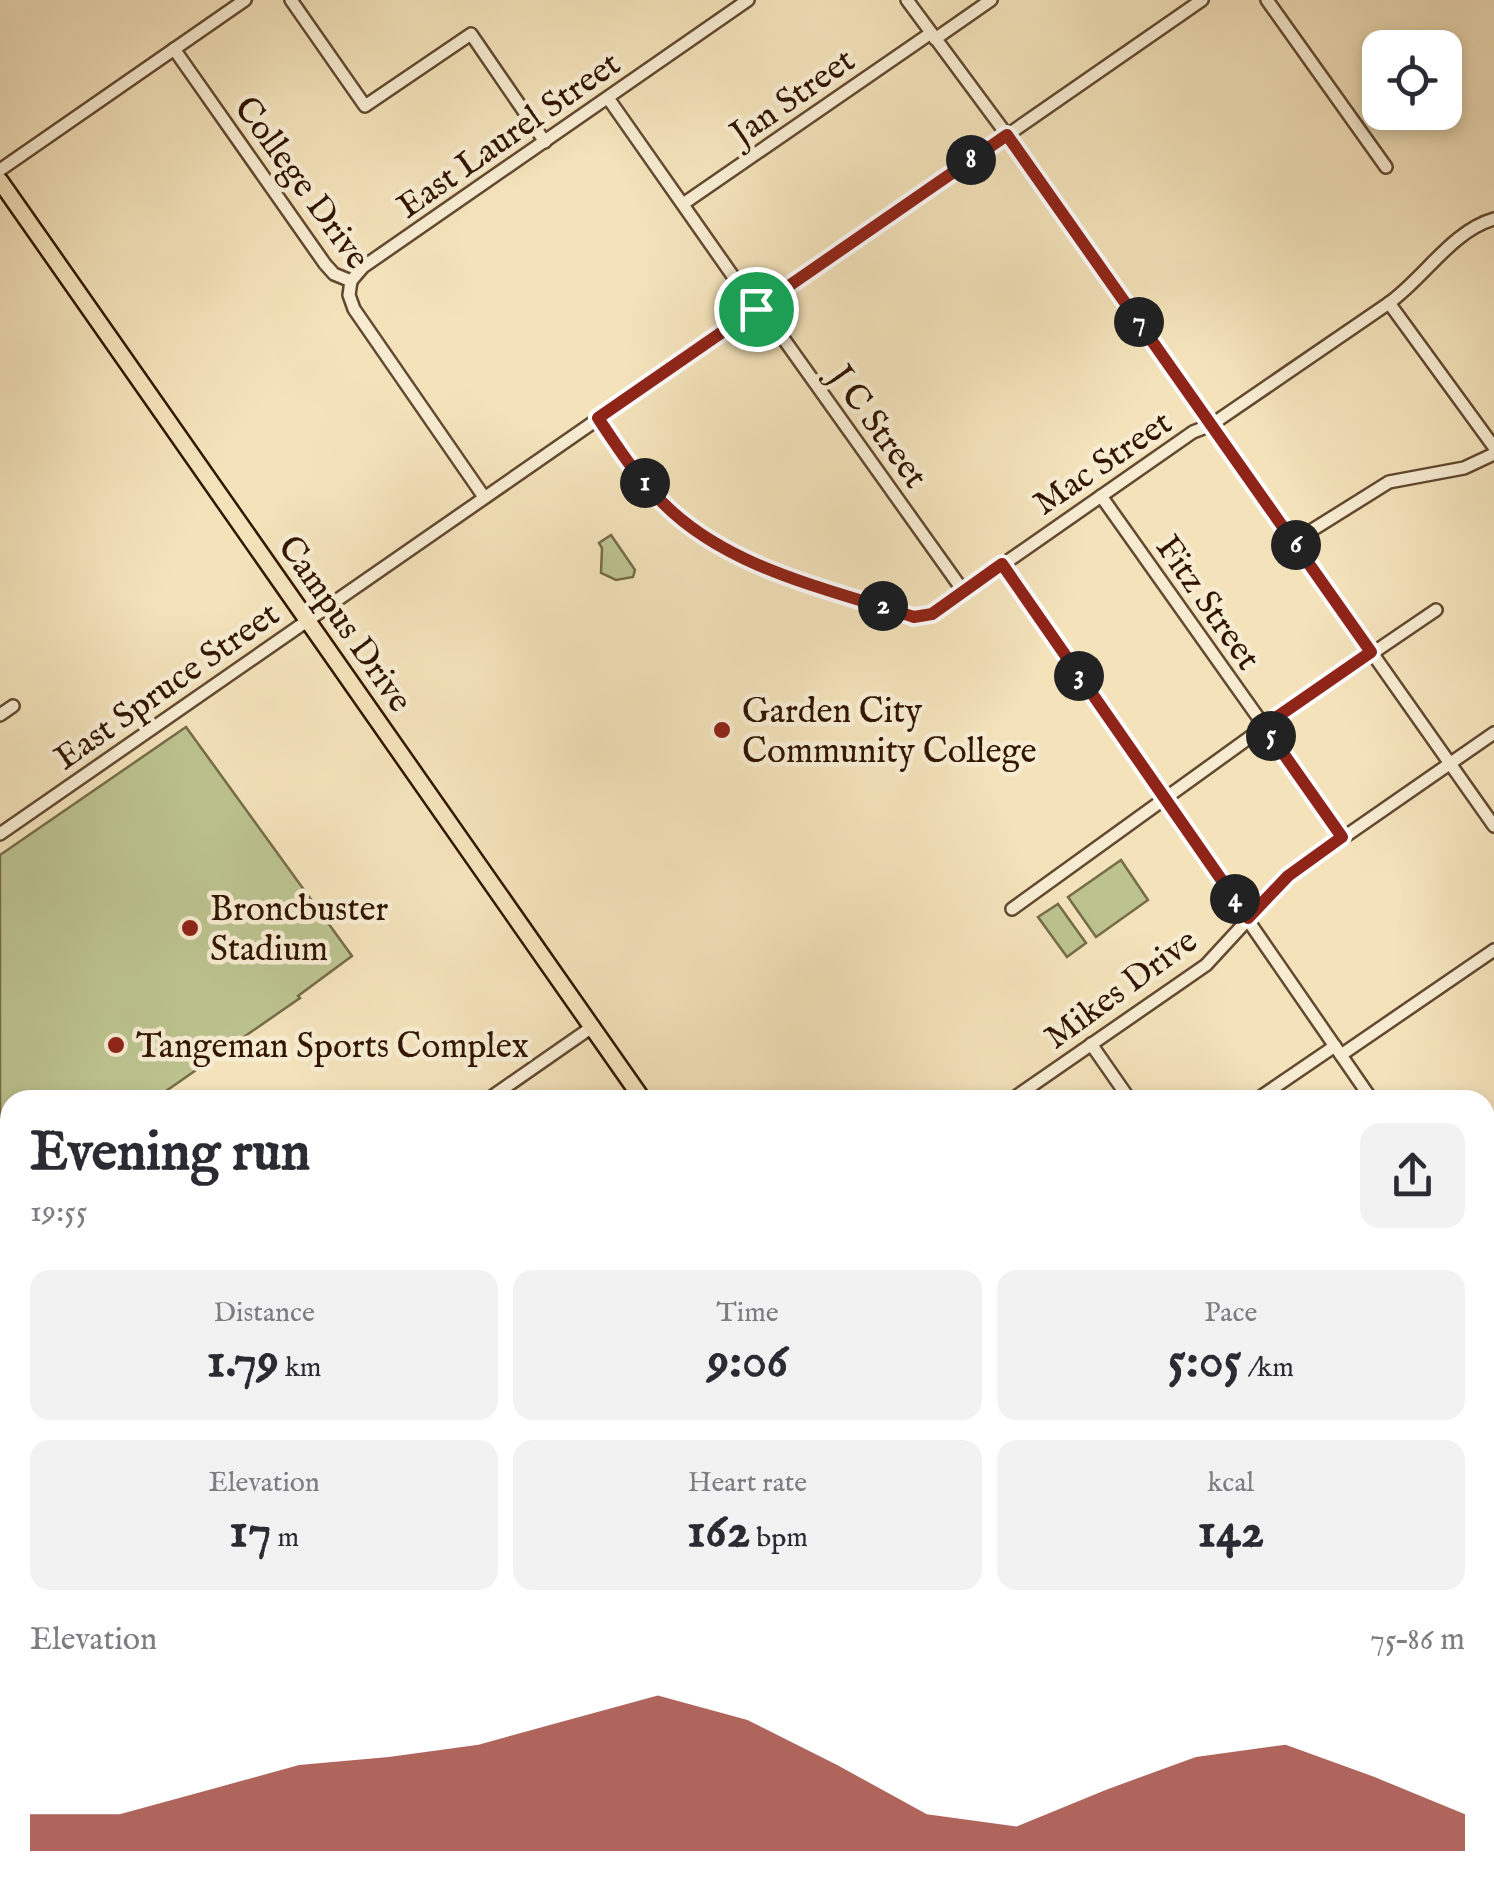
<!DOCTYPE html>
<meta charset="utf-8">
<style>
body{margin:0;font-family:"IM FELL English",serif;background:#f2f2f3;color:#2b2b33;height:100vh;display:flex;flex-direction:column;font-size:38px;white-space:nowrap}
*{box-sizing:border-box;margin:0}
p{font-size:32px;color:#7c7c81}
.icon{flex:none;width:55px;height:55px;fill:none;stroke:currentColor;stroke-width:2;stroke-linecap:round;stroke-linejoin:round}
.map{position:relative;flex:1;overflow:hidden}
.panel{position:absolute;left:0px;top:1090px;width:1495px;height:812px;display:flex;flex-direction:column;background:#fff;border-radius:30px 30px 0 0;box-shadow:0 5px 15px #0003}
.panel>*{flex:none}
.tools{position:absolute;left:1362px;top:30px;display:grid;gap:20px}
.tools a{display:grid;place-items:center;width:100px;height:100px;border-radius:20px;background:#fff;box-shadow:0 5px 15px #0003;font-size:50px}
.pin{position:absolute;display:grid;place-items:center;width:85px;height:85px;color:#fff;margin:-42px;border:5px solid #fff;border-radius:50%;box-shadow:0 2px 10px #0007}
.km{position:absolute;width:50px;height:50px;margin:-25px;border-radius:50%;background:#222;color:#fff;font-size:28px;line-height:50px;text-align:center}
.round{display:grid;place-items:center;flex:none;width:105px;height:105px;border-radius:20px;background:#f2f2f3}
.headline{display:flex;align-items:center;justify-content:space-between;height:170px;padding:0 30px}
h1{font-size:55px;font-weight:700;line-height:75px}
.figures{display:grid;grid-template-columns:repeat(3,1fr);gap:15px;height:170px;padding:10px 30px}
.figures div{display:grid;align-content:center;border-radius:20px;background:#f2f2f3;text-align:center}
.figures b{font-size:50px;font-weight:700}
.figures small{font-size:28px;font-weight:400}
.figures p{font-size:28px}
.chart{height:280px;padding:20px 30px}
.chart p{display:flex;justify-content:space-between}
.chart svg{width:100%;height:180px;margin-top:10px;fill:#8f2418;opacity:.7}
.map>svg:first-child{display:block}
</style>
<div class="map">
<svg width="1494" height="1902" viewBox="0 0 1494 1902">
<rect width="100%" height="100%" fill="#f3e2ba"/>
<filter id="stains"><feTurbulence type="fractalNoise" baseFrequency=".002" numOctaves="4"/><feColorMatrix values="0 0 0 0 .2 0 0 0 0 .09 0 0 0 0 .02 0 0 0 .5 -.17"/></filter>
<radialGradient id="worn" r=".72"><stop offset=".6" stop-color="#630" stop-opacity="0"/><stop offset="1" stop-color="#630" stop-opacity=".3"/></radialGradient>
<!-- green -->
<g fill="#bcc38f" stroke="#766c48" stroke-width="2.5">
<path d="M611,535L635,570L633,577L616,580L601,573L602,548L599,543Z"/>
<path d="M186,727L352,956L298,996L300,998L153,1100H10V1354L0,1353V855Z"/>
<path d="M1121,860L1148,900L1096,937L1068,897Z"/>
<path d="M1058,904L1086,943L1067,957L1038,917Z"/>
</g>
<g fill="none" stroke-linecap="round" stroke-linejoin="round">
<!-- stream -->
<g stroke="#717a6c" stroke-width="2.5">
<path d="M0,1368L10,1370"/>
<path d="M1262,1892L1283,1902"/>
</g>
<!-- minor casing -->
<g stroke="#62482f" stroke-width="16">
<g id="minor">
<path d="M291,0L365,106L471,34L545,142"/>
<path d="M907,0L1007,135L1494,826"/>
<path d="M1267,0L1386,167"/>
<path d="M935,39L991,0"/>
<path d="M174,49L325,264L334,274L351,281"/>
<path d="M608,98L756,309L773,324L964,592"/>
<path d="M0,170L245,0"/>
<path d="M683,204L931,33"/>
<path d="M351,281L363,267L748,0"/>
<path d="M351,281L349,295L354,309L484,497"/>
<path d="M1389,303L1494,447"/>
<path d="M598,418C618,447 638,479 663,504C730,568 828,589 914,617L932,614L1193,432L1211,425L1389,303C1425,277 1452,231 1494,219"/>
<path d="M1101,496L1343,837"/>
<path d="M1293,542L1389,482L1464,468L1494,454"/>
<path d="M1002,564L1372,1100"/>
<path d="M0,715L13,706"/>
<path d="M0,834L1202,0"/>
<path d="M1012,909L1264,727L1436,610"/>
<path d="M1091,1044L1130,1100"/>
<path d="M1341,1055L1494,950"/>
<path d="M487,1100L592,1027"/>
<path d="M1011,1100L1206,965L1288,876L1494,733"/>
<path d="M1256,1100L1335,1046"/>
<path d="M1485,1174L1494,1168"/>
<path d="M1485,1264L1494,1277"/>
<path d="M1485,1455L1494,1448"/>
<path d="M1485,1566L1494,1563"/>
<path d="M1485,1722L1494,1715"/>
<path d="M1485,1785L1494,1797"/>
<path d="M377,1902L391,1892"/>
<path d="M1221,1902L1235,1892"/>
</g>
</g>
<!-- major casing -->
<g stroke="#311501" stroke-width="20">
<g id="major">
<path d="M0,181L643,1100"/>
<path d="M1485,1137L1494,1131"/>
<path d="M1188,1892L1194,1902"/>
<path d="M871,1902L872,1892"/>
</g>
</g>
<!-- minor -->
<use href="#minor" stroke="#f7ecd2" stroke-width="11"/>
<!-- major -->
<use href="#major" stroke="#f3e2ba" stroke-width="15"/>
</g>
<g fill="none" stroke-linecap="round" stroke-linejoin="round">
<!-- route casing -->
<g stroke="#fff" stroke-width="20">
<path id="route" d="M1007,135L1371,652L1264,726L1342,837L1288,876L1248,918L1002,564L932,614L914,617C829,589 729,569 664,504C638,479 618,448 598,418Z"/>
</g>
<!-- route -->
<use href="#route" stroke="#8f2418" stroke-width="12"/>
</g>
<!-- markers -->
<g fill="#8f2418" stroke="#f7ecd2" stroke-width="4">
<circle cx="722" cy="730" r="10"/>
<circle cx="190" cy="928" r="10"/>
<circle cx="116" cy="1045" r="10"/>
</g>
<g text-anchor="middle" stroke-width="9" stroke-linejoin="round" paint-order="stroke">
<!-- street labels -->
<g font-size="35" fill="#311501" stroke="#f7ecd2">
<text transform="translate(792 96) rotate(-35)" y="12">Jan Street</text>
<text transform="translate(508 134) rotate(-35)" y="12">East Laurel Street</text>
<text transform="translate(303 182) rotate(54)" y="12">College Drive</text>
<text transform="translate(879 426) rotate(54)" y="12">J C Street</text>
<text transform="translate(1102 462) rotate(-34)" y="12">Mac Street</text>
<text transform="translate(1209 602) rotate(55)" y="12">Fitz Street</text>
<text transform="translate(346 623) rotate(55)" y="12">Campus Drive</text>
<text transform="translate(166 685) rotate(-35)" y="12">East Spruce Street</text>
<text transform="translate(1120 988) rotate(-36)" y="12">Mikes Drive</text>
</g>
<!-- poi labels -->
<g font-size="35" fill="#311501" stroke="#f7ecd2" text-anchor="start">
<text x="742" y="722">Garden City<tspan x="742" dy="40">Community College</tspan></text>
<text x="210" y="920">Broncbuster<tspan x="210" dy="40">Stadium</tspan></text>
<text x="136" y="1057">Tangeman Sports Complex</text>
</g>
</g>
<rect width="100%" height="100%" filter="url(#stains)"/>
<rect width="100%" height="100%" fill="url(#worn)"/>
</svg>
<div class="tools">
<a><svg class="icon" aria-label="locate" viewBox="0 0 24 24"><circle cx="12" cy="12" r="6"/><path d="M12 2v4M12 18v4M2 12h4M18 12h4"/></svg></a>
</div>
<div class="pin" style="left:756px;top:309px;background:#1e9e55"><svg class="icon" aria-label="arrive" viewBox="0 0 24 24"><path d="M6 21V4h12l-3 4 3 4H6"/></svg></div>
<b class="km" style="left:645px;top:483px">1</b>
<b class="km" style="left:883px;top:606px">2</b>
<b class="km" style="left:1079px;top:676px">3</b>
<b class="km" style="left:1235px;top:899px">4</b>
<b class="km" style="left:1271px;top:736px">5</b>
<b class="km" style="left:1296px;top:545px">6</b>
<b class="km" style="left:1139px;top:322px">7</b>
<b class="km" style="left:971px;top:160px">8</b>
<section class="panel">
<div class="headline"><div><h1>Evening run</h1><p>19:55</p></div><a class="round"><svg class="icon" aria-label="share" viewBox="0 0 24 24"><path d="M12 15V3M7 8l5-5 5 5M5 13v7h14v-7"/></svg></a></div>
<div class="figures">
<div><p>Distance</p><b>1.79<small> km</small></b></div>
<div><p>Time</p><b>9:06</b></div>
<div><p>Pace</p><b>5:05<small> /km</small></b></div>
</div>
<div class="figures">
<div><p>Elevation</p><b>17<small> m</small></b></div>
<div><p>Heart rate</p><b>162<small> bpm</small></b></div>
<div><p>kcal</p><b>142</b></div>
</div>
<div class="chart"><p><span>Elevation</span>75–86 m</p>
<svg viewBox="0 0 160 44" preserveAspectRatio="none"><path d="M0 44V35L10 35L20 29L30 23L40 21L50 18L60 12L70 6L80 12L90 23L100 35L110 38L120 29L130 21L140 18L150 26L160 35V44z"/></svg>
</div>
</section>
</div>
